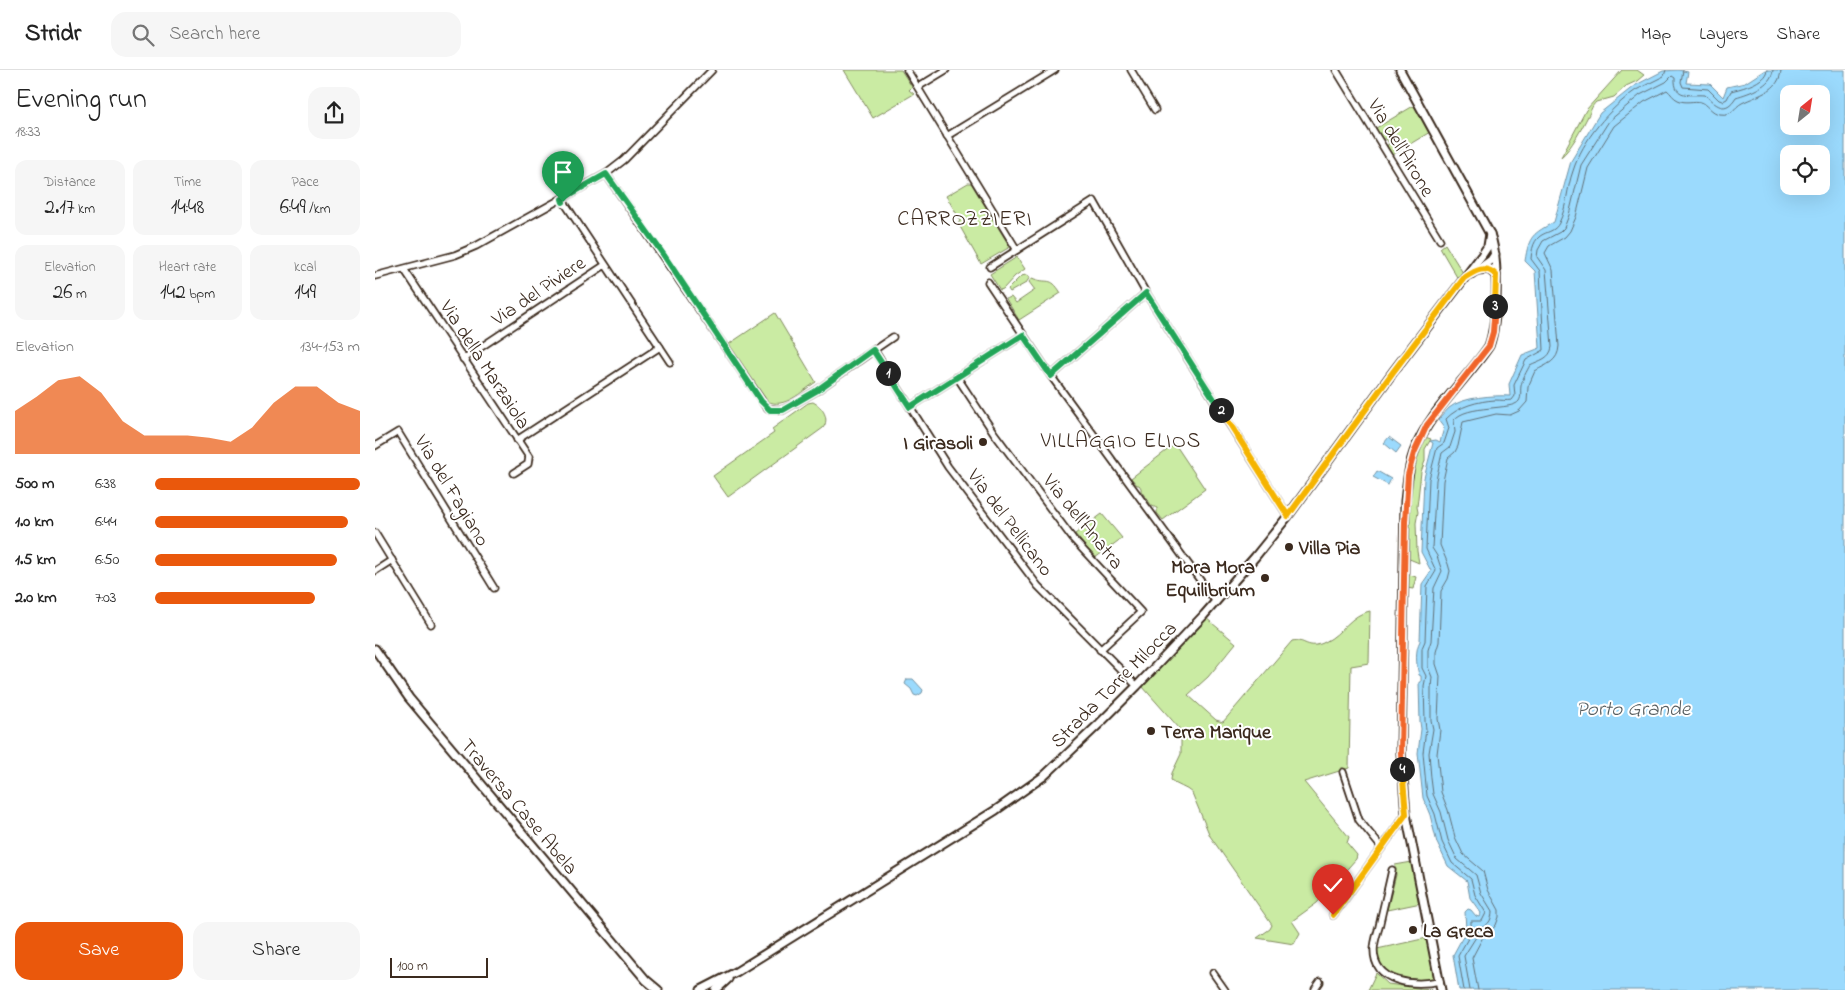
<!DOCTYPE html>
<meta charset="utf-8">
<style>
body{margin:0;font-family:"Indie Flower",sans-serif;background:#f6f6f6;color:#222;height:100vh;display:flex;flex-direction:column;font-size:19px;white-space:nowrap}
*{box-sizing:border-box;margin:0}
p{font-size:16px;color:#767676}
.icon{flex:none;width:28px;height:28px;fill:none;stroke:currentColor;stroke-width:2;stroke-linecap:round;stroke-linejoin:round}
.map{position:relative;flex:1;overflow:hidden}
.drawer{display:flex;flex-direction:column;background:#fff;width:375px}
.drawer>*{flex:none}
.needle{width:32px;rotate:30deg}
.tools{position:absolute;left:1405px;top:15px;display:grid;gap:10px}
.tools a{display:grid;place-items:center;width:50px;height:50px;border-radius:10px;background:#fff;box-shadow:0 5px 20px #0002;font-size:25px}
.scale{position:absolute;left:15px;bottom:12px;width:98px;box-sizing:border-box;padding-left:5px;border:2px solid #3b2a1e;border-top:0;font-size:14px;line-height:18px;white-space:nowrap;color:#3b2a1e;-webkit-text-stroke:4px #fff;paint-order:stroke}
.pin{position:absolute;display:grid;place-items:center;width:42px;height:42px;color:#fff;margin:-51px -21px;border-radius:50% 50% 50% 0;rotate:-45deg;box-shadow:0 0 5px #0007}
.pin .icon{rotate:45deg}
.km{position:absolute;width:25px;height:25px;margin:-12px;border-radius:50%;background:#222;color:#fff;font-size:14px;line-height:25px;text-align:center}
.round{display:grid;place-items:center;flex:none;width:52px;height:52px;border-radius:15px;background:#f6f6f6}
.headline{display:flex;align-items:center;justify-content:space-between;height:85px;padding:0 15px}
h1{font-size:28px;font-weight:600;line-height:38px}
.figures{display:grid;grid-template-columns:repeat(3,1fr);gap:8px;height:85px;padding:5px 15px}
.figures div{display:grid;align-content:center;border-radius:12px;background:#f6f6f6;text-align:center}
.figures b{font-size:21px;font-weight:600}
.figures small{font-size:14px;font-weight:400}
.figures p{font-size:14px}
.chart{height:140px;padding:10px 15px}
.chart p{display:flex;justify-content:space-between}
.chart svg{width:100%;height:90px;margin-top:5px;fill:#ea580c;opacity:.7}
.cta{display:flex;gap:10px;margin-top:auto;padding:10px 15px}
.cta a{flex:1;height:58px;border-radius:15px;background:#ea580c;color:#fff;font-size:20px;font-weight:600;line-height:58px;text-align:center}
.cta a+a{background:#f6f6f6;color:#222}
ul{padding:0 15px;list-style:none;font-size:16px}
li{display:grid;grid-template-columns:80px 60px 1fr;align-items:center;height:38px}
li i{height:12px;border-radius:6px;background:#ea580c}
header{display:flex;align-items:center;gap:30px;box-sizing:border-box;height:70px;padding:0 25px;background:#fff;border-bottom:1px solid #e0e0e0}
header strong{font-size:24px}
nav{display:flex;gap:28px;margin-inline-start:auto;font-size:18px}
.search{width:350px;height:45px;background:#f6f6f6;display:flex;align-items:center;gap:12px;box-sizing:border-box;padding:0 18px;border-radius:15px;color:#767676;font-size:19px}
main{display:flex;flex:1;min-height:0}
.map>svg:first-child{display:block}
</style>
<header>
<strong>Stridr</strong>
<div class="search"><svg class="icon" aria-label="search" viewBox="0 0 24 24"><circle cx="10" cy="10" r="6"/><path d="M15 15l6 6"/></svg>Search here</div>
<nav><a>Map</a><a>Layers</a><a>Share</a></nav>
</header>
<main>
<section class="drawer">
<div class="headline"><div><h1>Evening run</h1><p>18:33</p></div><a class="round"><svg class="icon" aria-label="share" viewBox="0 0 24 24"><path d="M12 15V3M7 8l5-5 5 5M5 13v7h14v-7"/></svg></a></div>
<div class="figures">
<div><p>Distance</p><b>2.17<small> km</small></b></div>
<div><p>Time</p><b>14:48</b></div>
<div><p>Pace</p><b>6:49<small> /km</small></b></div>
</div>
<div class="figures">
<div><p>Elevation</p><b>26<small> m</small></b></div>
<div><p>Heart rate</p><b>142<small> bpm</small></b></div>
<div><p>kcal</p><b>149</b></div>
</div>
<div class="chart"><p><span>Elevation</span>134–153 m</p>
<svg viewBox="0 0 160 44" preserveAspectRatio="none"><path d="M0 44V23L10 16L20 8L30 6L40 14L50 28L60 35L70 35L80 35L90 36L100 38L110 31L120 19L130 11L140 11L150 19L160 23V44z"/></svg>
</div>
<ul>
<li><b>500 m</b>6:38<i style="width:100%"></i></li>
<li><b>1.0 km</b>6:44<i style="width:94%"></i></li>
<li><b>1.5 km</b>6:50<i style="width:89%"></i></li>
<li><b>2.0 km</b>7:03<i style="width:78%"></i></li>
</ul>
<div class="cta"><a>Save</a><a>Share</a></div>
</section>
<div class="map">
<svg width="1470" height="920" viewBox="0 0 1470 920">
<rect width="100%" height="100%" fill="#fff"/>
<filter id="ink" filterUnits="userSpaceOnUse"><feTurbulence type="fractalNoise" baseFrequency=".02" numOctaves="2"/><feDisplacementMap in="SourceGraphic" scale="10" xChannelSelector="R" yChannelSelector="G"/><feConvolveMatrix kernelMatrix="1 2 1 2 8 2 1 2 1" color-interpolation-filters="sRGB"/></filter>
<g filter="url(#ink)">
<!-- green -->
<g fill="#caeba3" stroke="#828a60">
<path d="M469,0H526L537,17L534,20L539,24L498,48Z"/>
<path d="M1247,0H1262L1269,5L1262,11L1251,16L1239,27L1221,32C1216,37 1216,41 1213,46C1207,58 1196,79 1186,87L1211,40Z"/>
<path d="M1040,35L1055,62L1017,85L1012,76L1014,73L1011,69H1007L1001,58Z"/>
<path d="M593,113H596L635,177L606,194L583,153L586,151L571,126Z"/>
<path d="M1070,174L1088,203L1083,209L1065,178Z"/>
<path d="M642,187L650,199L640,206L628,219L625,220L615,204Z"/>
<path d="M651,205L655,207L651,213L635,222L633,219L646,206Z"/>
<path d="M657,208C673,215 675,205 686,223L644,250L631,229L636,227L641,233L660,220L654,212Z"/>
<path d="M400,243L441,312C427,321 409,340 392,331L354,274Z"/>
<path d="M438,332C448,337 455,349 448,358L353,427L338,406L399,363L397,359L433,333Z"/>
<path d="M1050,367L1056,369L1050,379V391L1046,402L1042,437L1043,442L1041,453L1042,481L1044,493L1032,488C1034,444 1030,407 1050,367Z"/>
<path d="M800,374L830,419L788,450L782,443V438L777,436L766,421V418L764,415H762L756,408Z"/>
<path d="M727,444L747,468L720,488L700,464Z"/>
<path d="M1032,504L1041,507L1038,519L1032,518Z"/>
<path d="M995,541L994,593L976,596L974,698L929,712L974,767L972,773L982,785L981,789L942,833L917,851L925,863L919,874L882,868L895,859L897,855L835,766L817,723C811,717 802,716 796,710L797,703L806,684V669L804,658L767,616L831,548L861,573L833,607L813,625L841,650L848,652L917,571C929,568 933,581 950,572C967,564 976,544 995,541Z"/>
<path d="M1037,792L1046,833L1012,840L1021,805L1020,795Z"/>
<path d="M1052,868L1061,907C1052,911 1046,910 1037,909C1015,907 1003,903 1002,879Z"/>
<path d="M1001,903L1013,914L1057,920H993Z"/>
</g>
<!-- water -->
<g fill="#9bdafd" stroke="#7594a4" fill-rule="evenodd">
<path d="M1303,0L1313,2L1311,13L1335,14L1348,27L1352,17L1370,13L1390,0H1470V920H1084L1078,885L1091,861L1090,842L1093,839L1096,840L1101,846L1104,847L1106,843L1095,828L1092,811L1073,796L1062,773L1055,745L1048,728L1043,683L1046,659L1045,652L1044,612H1046V606L1044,605C1041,594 1040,580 1045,571L1047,514L1056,501L1046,482L1049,408L1058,373L1055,371L1061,370L1065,372L1069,358L1063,350C1067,346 1070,342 1074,338C1087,327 1119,325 1135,326L1134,314L1147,285L1165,278L1160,201L1150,191C1154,165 1158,164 1179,152L1196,91L1225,43L1259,16L1288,1ZM1414,24H1446V56H1414ZM1414,84H1446V116H1414Z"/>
<path d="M1014,367L1026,376L1021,383L1009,373Z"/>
<path d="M1002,401L1016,409L1013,415L998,407Z"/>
<path d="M532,609H538L548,620L547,623L542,626L539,625L536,619L530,614Z"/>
</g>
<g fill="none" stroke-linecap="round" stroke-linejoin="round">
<!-- shore -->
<g stroke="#617077" stroke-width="1">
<path d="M1308,0L1306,12L1308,17L1333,19L1344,30L1348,31L1352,29L1356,21C1367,18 1390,13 1392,0"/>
<path d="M1089,920L1083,886L1096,863V851H1107L1111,843L1100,825L1096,809L1077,793L1067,772L1060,744L1052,726L1048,683L1051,659L1050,651L1049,616L1051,606L1047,598V578L1050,571L1052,516L1061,501L1051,479L1054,409L1062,378L1069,373L1074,358L1071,349C1083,336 1104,331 1120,330C1126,330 1131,331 1137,330L1140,326L1139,315L1151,290L1169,280L1165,201L1156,189C1158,156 1177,168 1184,153C1192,137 1192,117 1198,101C1208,69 1234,39 1261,20C1270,15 1280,11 1289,6L1291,0"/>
<path d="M1095,920L1089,886L1101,867L1103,859C1112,856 1117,852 1117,841L1106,823L1101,805L1082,789L1073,770L1066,742L1058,724L1056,708L1054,683L1058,659L1056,650V618L1057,607L1053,597V580L1056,571L1059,518L1067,501L1062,486L1057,478L1061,410L1067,383L1075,377L1080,362L1079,350C1091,334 1138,341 1144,331C1147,326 1145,322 1146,316C1147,309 1152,301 1155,295C1165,290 1175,289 1177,277L1171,200L1162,187L1163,180L1168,171L1185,162L1189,158L1194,145L1206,95L1234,51L1265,25L1291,12L1297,6L1300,8C1299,29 1315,24 1330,25C1341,35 1350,45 1361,27C1374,23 1397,16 1398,0"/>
<path d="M1103,920L1097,888L1109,865L1116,861L1121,855L1124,847V840L1113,820L1108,801L1088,784L1080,767L1073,740L1066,722L1062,684L1065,660L1063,649L1065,606L1061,594V582L1064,572L1066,521L1073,509L1075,501L1073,494L1065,475L1068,411L1073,388L1080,382L1083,376L1088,352L1121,344L1135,345L1144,341L1152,332L1153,317L1160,301C1172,294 1183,292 1184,276L1178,200L1170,183L1174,176L1190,167L1195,161L1201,147L1213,98L1239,56L1269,32L1292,20C1296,23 1298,28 1303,30C1311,34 1319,30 1326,32C1333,34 1336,43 1345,44C1358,46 1359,37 1367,33C1383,25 1405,21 1406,0"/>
</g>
<!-- minor casing -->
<g stroke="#3b2a1e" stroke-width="9">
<g id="minor">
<path d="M532,0L642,180"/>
<path d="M756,0L780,40"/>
<path d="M961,0L1065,170"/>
<path d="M543,17L571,0"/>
<path d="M572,66L680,0"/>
<path d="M231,104L391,337L395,339L408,340L441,321L499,280L573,397L663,516L762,616"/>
<path d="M187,129L295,292"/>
<path d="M615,197L719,131L771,223L913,446"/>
<path d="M29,199L154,387L153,394L139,403"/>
<path d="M0,206L80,185L101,176L231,104L249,90L337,0"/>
<path d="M613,212L676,306L841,532"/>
<path d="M499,280L518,267"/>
<path d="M88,289L230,195"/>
<path d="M676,306L771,223"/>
<path d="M582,307L619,363L698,469L766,542L725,580"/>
<path d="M535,337L648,265"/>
<path d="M142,370L285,277"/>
<path d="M0,376L23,362L119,518"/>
<path d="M0,463L56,554"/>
<path d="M0,501L17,490"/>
<path d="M968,702L984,750L1006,777"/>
<path d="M1017,800C1013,819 1008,838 1004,857C1002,864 999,872 999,880C999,914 1040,916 1065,911"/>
<path d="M958,845L1031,744"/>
<path d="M838,903L850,920"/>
<path d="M940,919L945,912"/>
</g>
</g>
<!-- tertiary casing -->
<g stroke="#3b2a1e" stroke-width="11">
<g id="tertiary">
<path d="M1025,0L1115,164C1124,188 1123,252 1114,276C1090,312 1055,340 1039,382C1033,398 1032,415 1030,431L1026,683L1031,744L1066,920"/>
<path d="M1102,200L1114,199L1121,205"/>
<path d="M1096,204L1116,190L1120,184"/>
<path d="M0,579L34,628L271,910L283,920"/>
<path d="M326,920L361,902L621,740L669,706L724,654L762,616L829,545L880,487L913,446L1018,302L1107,185L1113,176L1115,164"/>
<path d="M341,920L353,909"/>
</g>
</g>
<!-- minor -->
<use href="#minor" stroke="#fff" stroke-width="5.5"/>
<!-- tertiary -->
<use href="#tertiary" stroke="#fff" stroke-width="7"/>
</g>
</g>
<g fill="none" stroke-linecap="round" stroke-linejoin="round" filter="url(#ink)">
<!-- split-1 casing -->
<g stroke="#fff" stroke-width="10">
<path id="split-1" d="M188,132L187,129L231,104L288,184L386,331L395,340H408L441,321L498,280L513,303"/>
</g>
<!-- split-2 casing -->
<g stroke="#fff" stroke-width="10">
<path id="split-2" d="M513,303L535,337L648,265L676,306L771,223L846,340"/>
</g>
<!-- split-3 casing -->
<g stroke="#fff" stroke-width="10">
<path id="split-3" d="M846,340L913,446L1018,302L1089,208C1100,201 1110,194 1121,205L1120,236"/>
</g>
<!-- split-4 casing -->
<g stroke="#fff" stroke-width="10">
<path id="split-4" d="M1027,699L1026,683L1030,452L1033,405L1039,383L1052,355L1114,276L1118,262L1120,236"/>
</g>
<!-- split-5 casing -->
<g stroke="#fff" stroke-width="10">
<path id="split-5" d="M958,845L1031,744L1027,699"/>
</g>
<!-- split-1 -->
<use href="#split-1" stroke="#22a559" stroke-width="6"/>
<!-- split-2 -->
<use href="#split-2" stroke="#22a559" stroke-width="6"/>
<!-- split-3 -->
<use href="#split-3" stroke="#f5b400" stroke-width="6"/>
<!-- split-4 -->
<use href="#split-4" stroke="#f0652b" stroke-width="6"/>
<!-- split-5 -->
<use href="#split-5" stroke="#f5b400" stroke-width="6"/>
</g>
<!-- markers -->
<g fill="#3b2a1e" stroke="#fff" stroke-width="2">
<circle cx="608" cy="372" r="5"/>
<circle cx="914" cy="477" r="5"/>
<circle cx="890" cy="508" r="5"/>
<circle cx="776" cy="661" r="5"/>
<circle cx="1038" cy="860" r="5"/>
</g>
<g text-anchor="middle" stroke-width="4" stroke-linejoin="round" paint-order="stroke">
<!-- street labels -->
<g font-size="20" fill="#3b2a1e" stroke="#fff">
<text transform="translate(1027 77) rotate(59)" y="7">Via dell'Airone</text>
<text transform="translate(163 220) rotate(-34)" y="7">Via del Piviere</text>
<text transform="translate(111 294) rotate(57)" y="7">Via della Marzaiola</text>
<text transform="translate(78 420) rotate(59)" y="7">Via del Fagiano</text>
<text transform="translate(709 451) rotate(51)" y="7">Via dell'Anatra</text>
<text transform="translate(636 452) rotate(53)" y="7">Via del Pellicano</text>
<text transform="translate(738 614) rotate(-45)" y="7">Strada Torre Milocca</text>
<text transform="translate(145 736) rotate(50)" y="7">Traversa Case Abela</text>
</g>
<!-- poi labels -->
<g font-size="20" font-weight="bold" fill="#3b2a1e" stroke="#fff" text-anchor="start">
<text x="598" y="379" text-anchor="end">I Girasoli</text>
<text x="924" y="484">Villa Pia</text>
<text x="880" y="503" text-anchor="end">Mora Mora<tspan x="880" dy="23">Equilibrium</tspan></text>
<text x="786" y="668">Terra Marique</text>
<text x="1048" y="867">La Greca</text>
</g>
<!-- neighbourhood labels -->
<g font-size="21" letter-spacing="1" fill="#3b2a1e" stroke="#fff">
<text x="746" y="377">VILLAGGIO ELIOS</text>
</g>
<!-- water labels -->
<g font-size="21" font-style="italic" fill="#585f61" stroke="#fff">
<text x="1258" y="645">Porto Grande</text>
</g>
<!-- quarter labels -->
<g font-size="22" letter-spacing="1" fill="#3b2a1e" stroke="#fff">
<text x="590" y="155">CARROZZIERI</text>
</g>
</g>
</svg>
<div class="tools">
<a><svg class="needle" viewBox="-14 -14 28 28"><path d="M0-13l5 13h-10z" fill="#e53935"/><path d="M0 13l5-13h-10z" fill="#767676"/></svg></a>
<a><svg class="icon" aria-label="locate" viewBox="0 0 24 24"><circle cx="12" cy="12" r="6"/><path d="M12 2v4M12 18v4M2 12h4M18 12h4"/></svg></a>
</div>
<div class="scale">100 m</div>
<div class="pin" style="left:188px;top:132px;background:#1e9e55"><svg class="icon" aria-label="arrive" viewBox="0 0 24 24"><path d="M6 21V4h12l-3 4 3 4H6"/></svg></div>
<div class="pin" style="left:958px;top:845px;background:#d93025"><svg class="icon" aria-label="check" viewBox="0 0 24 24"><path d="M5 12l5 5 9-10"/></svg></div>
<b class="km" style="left:513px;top:303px">1</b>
<b class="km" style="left:846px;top:340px">2</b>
<b class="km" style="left:1120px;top:236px">3</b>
<b class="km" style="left:1027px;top:699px">4</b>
</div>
</main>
